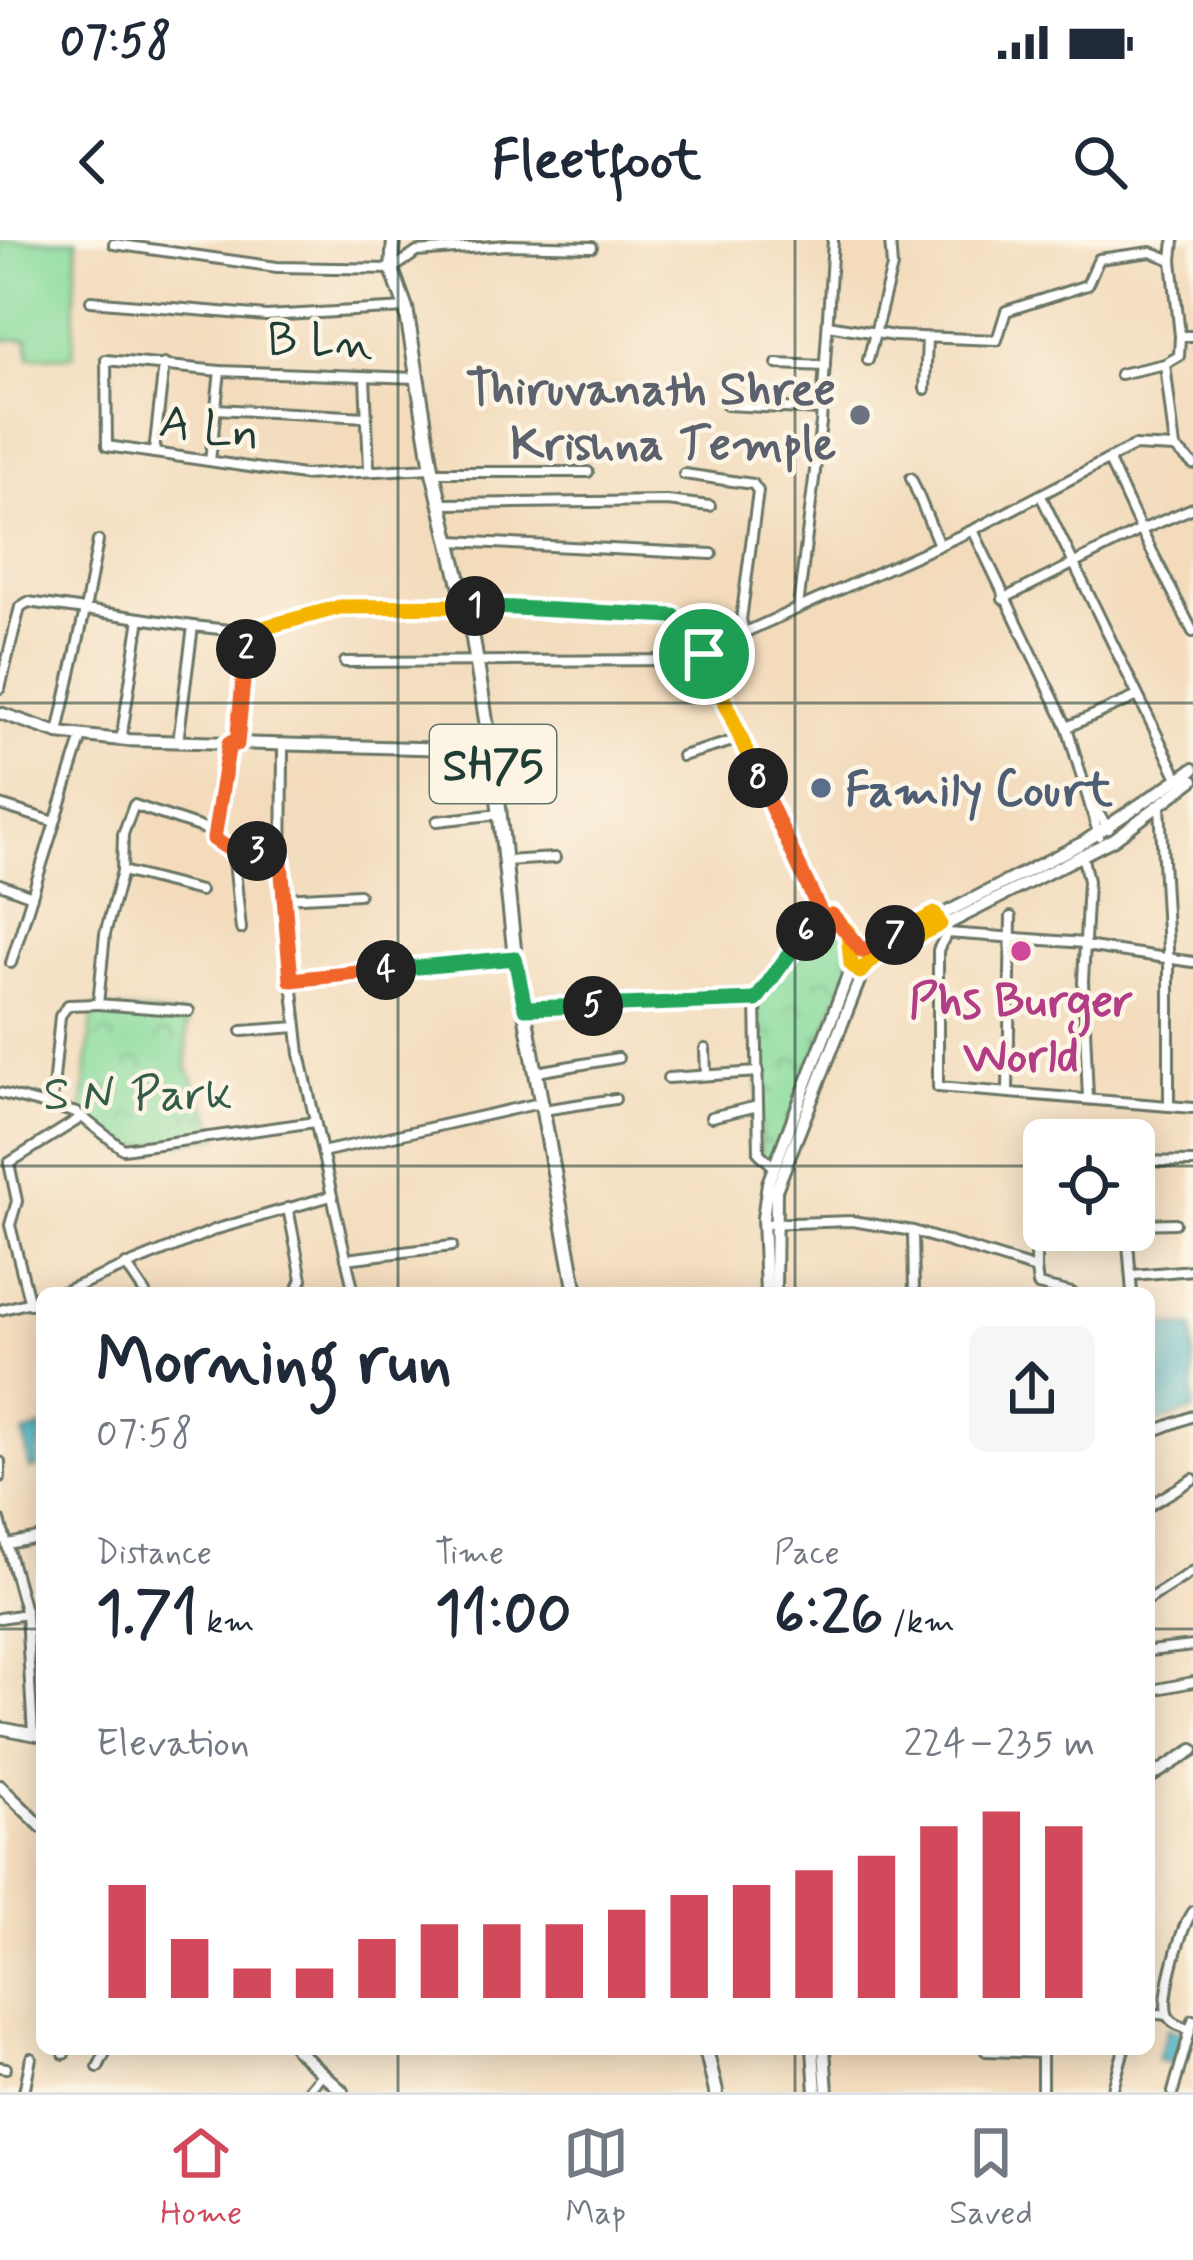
<!DOCTYPE html>
<meta charset="utf-8">
<style>
body{margin:0;font-family:Mynerve,sans-serif;background:#f6f6f7;color:#1f2937;height:100vh;display:flex;flex-direction:column;font-size:45px;white-space:nowrap}
*{box-sizing:border-box;margin:0}
p{font-size:39px;color:#747a83}
.icon{flex:none;width:66px;height:66px;fill:none;stroke:currentColor;stroke-width:2;stroke-linecap:round;stroke-linejoin:round}
.map{position:relative;flex:1;overflow:hidden}
.details{position:absolute;left:36px;top:1047px;width:1119px;height:768px;display:flex;flex-direction:column;background:#fff;border-radius:18px;box-shadow:0 6px 30px #0003}
.details>*{flex:none}
.tools{position:absolute;left:1023px;top:879px;display:grid;gap:24px}
.tools a{display:grid;place-items:center;width:132px;height:132px;border-radius:18px;background:#fff;box-shadow:0 6px 30px #0003;font-size:60px}
.pin{position:absolute;display:grid;place-items:center;width:102px;height:102px;color:#fff;margin:-51px;border:6px solid #fff;border-radius:50%;box-shadow:0 3px 12px #0007}
.km{position:absolute;width:60px;height:60px;margin:-30px;border-radius:50%;background:#222;color:#fff;font-size:33px;line-height:60px;text-align:center}
.round{display:grid;place-items:center;flex:none;width:126px;height:126px;border-radius:18px;background:#f6f6f7}
.headline{display:flex;align-items:center;justify-content:space-between;height:204px;padding:0 60px}
h1{font-size:66px;font-weight:800;line-height:90px}
.metrics{display:grid;grid-template-columns:repeat(3,1fr);gap:18px;height:204px;padding:12px 60px}
.metrics div{display:grid;align-content:center}
.metrics b{font-size:60px;font-weight:800}
.metrics small{font-size:33px;font-weight:400}
.metrics p{font-size:33px}
.chart{height:336px;padding:24px 60px}
.chart p{display:flex;justify-content:space-between}
.chart svg{width:100%;height:216px;margin-top:12px;stroke:#d1495b;stroke-width:6}
.status{display:flex;justify-content:space-between;align-items:center;height:84px;padding:0 60px;background:#fff;direction:ltr}
.status svg{height:33px;fill:currentColor}
header{display:flex;justify-content:space-between;align-items:center;height:156px;padding:0 60px;background:#fff;font-size:54px;font-weight:800}
.tab-bar{display:flex;justify-content:space-around;align-items:center;height:168px;border-top:3px solid #e0e1e3;background:#fff;font-size:33px;color:#747a83}
.tab-bar a{display:grid;justify-items:center;gap:6px}
.tab-bar .selected{color:#d1495b}
.map>svg:first-child{display:block}
</style>
<div class="status"><b>07:58</b><svg viewBox="0 0 49 12"><path d="M0 12V9h3v3zM5 12V6h3v6zM10 12V3h3v9zM15 12V0h3v12zM26 1h20v11H26zM47 4h2v5h-2z"/></svg></div>
<header><svg class="icon" aria-label="back" viewBox="0 0 24 24"><path d="M15 5l-7 7 7 7"/></svg>Fleetfoot<svg class="icon" aria-label="search" viewBox="0 0 24 24"><circle cx="10" cy="10" r="6"/><path d="M15 15l6 6"/></svg></header>
<div class="map">
<svg width="1193" height="1852" viewBox="0 0 1193 1852">
<defs>
<pattern id="park-crowns" width="20" height="18" patternUnits="userSpaceOnUse" patternTransform="scale(3)"><rect width="20" height="18" fill="#88db9d"/><path d="M2 6a3 3 0 1 1 6 0M12 15a3 3 0 1 1 6 0" fill="none" stroke="#6fb381"/></pattern>
</defs>
<rect width="100%" height="100%" fill="#fcf5e5"/>
<filter id="ink" filterUnits="userSpaceOnUse"><feTurbulence type="fractalNoise" baseFrequency=".00833" numOctaves="2"/><feDisplacementMap in="SourceGraphic" scale="24" xChannelSelector="R" yChannelSelector="G"/><feConvolveMatrix kernelMatrix="1 2 1 2 8 2 1 2 1" color-interpolation-filters="sRGB"/></filter>
<filter id="wash" filterUnits="userSpaceOnUse"><feTurbulence type="fractalNoise" baseFrequency=".004" numOctaves="4" result="noise"/><feDisplacementMap in="SourceGraphic" scale="48" xChannelSelector="R" yChannelSelector="G"/><feGaussianBlur stdDeviation="2.7" result="paint"/><feColorMatrix in="noise" values="0 0 0 0 0 0 0 0 0 0 0 0 0 0 0 0 0 1.4 0 .05"/><feComposite in="paint" operator="in"/></filter>
<g filter="url(#wash)">
<rect width="100%" height="100%" fill="#f3dbbc"/>
<!-- park -->
<g fill="url(#park-crowns)" stroke="#548c68" stroke-width="3">
<path d="M832,675L847,692L851,724L773,925L761,918L756,761L796,702Z"/>
<path d="M93,767L187,777V827L220,896L123,909L82,877Z"/>
</g>
<!-- pitch -->
<path fill="#88db9d" stroke="#548c68" stroke-width="3" d="M0,0H77L73,116L29,117L28,99L0,100Z"/>
<!-- water -->
<g fill="#48b4c6" stroke="#34787d" stroke-width="3">
<path d="M1149,1084L1193,1087V1171L1149,1185Z"/>
<path d="M42,1187L38,1228L30,1229L24,1194Z"/>
<path d="M1168,1788L1184,1792L1175,1824L1157,1820Z"/>
</g>
<g fill="none" stroke-linecap="round" stroke-linejoin="round">
<!-- stream -->
<path stroke="#48b4c6" stroke-width="3" d="M1149,1201L1193,1182"/>
</g>
</g>
<g filter="url(#ink)">
<g fill="none" stroke-linecap="round" stroke-linejoin="round">
<!-- street casing -->
<g stroke="#697464" stroke-width="14">
<g id="street">
<path d="M114,4L277,27L392,29L417,12L508,5L592,7"/>
<path d="M1172,20L1174,0"/>
<path d="M91,61L266,76L406,68"/>
<path d="M828,85L894,96L997,100L1006,71L1087,45L1099,19L1151,12L1172,20L1180,96"/>
<path d="M868,120L892,27L890,0"/>
<path d="M777,124L825,126"/>
<path d="M1120,134L1165,124"/>
<path d="M365,137L369,228"/>
<path d="M417,138L220,131L106,120L107,206L303,235L431,228"/>
<path d="M925,149L927,98"/>
<path d="M727,165L822,170"/>
<path d="M215,169L366,177"/>
<path d="M1175,208L1165,124L1179,116L1180,96H1193"/>
<path d="M154,213L164,124"/>
<path d="M210,221L220,131"/>
<path d="M434,232H588"/>
<path d="M684,234L753,244L758,251L741,380L745,394"/>
<path d="M911,238L939,305"/>
<path d="M1041,256L1179,540"/>
<path d="M445,264L667,261L710,266"/>
<path d="M1193,268L1141,290L1193,392"/>
<path d="M98,301L85,370L140,378"/>
<path d="M452,301L712,314"/>
<path d="M1003,359L1141,290L1109,221"/>
<path d="M798,367L821,183L833,0"/>
<path d="M247,392L340,367L465,366L674,376L704,414L823,678"/>
<path d="M345,422L683,420L973,290"/>
<path d="M0,448L20,367L28,362L85,370L58,493"/>
<path d="M1067,487L1138,456"/>
<path d="M121,500L140,378L193,386"/>
<path d="M178,502L193,386L247,392L237,504"/>
<path d="M229,503L215,603L233,611L280,610"/>
<path d="M283,507L282,651L300,814L354,1053"/>
<path d="M682,516L740,499"/>
<path d="M1090,561L1109,589"/>
<path d="M0,565L55,582"/>
<path d="M1160,567L1169,727V865"/>
<path d="M437,581L500,574"/>
<path d="M1099,596L1067,487L973,290L1134,206L1175,208L1193,224"/>
<path d="M233,611L241,689"/>
<path d="M1082,614L1088,641L1083,741L1088,858"/>
<path d="M505,621L555,618"/>
<path d="M122,631L200,651"/>
<path d="M0,644L32,656"/>
<path d="M283,658L359,654"/>
<path d="M945,683L947,693L938,710V847L1193,868"/>
<path d="M947,693L1085,703"/>
<path d="M1085,706L1193,722"/>
<path d="M11,723L82,496"/>
<path d="M291,739L514,718"/>
<path d="M756,761L759,913L773,926"/>
<path d="M525,768L756,761C776,730 796,687 832,675L865,715"/>
<path d="M189,771L98,764L105,694L122,631L123,594L134,565L214,592"/>
<path d="M242,791L297,787"/>
<path d="M705,809L706,835"/>
<path d="M537,832L618,818"/>
<path d="M668,838L758,832"/>
<path d="M1008,851L1011,677"/>
<path d="M0,853L77,873L123,909L315,882"/>
<path d="M51,870L60,776L68,765L98,764"/>
<path d="M543,870L615,859"/>
<path d="M711,877L758,866"/>
<path d="M322,912L540,863"/>
<path d="M1134,921L1193,922"/>
<path d="M9,923L17,961L10,985L30,1064"/>
<path d="M9,923L82,877"/>
<path d="M288,968L302,1039L296,1053"/>
<path d="M763,984L852,981L913,991L1036,1029L1038,1045L1072,1053"/>
<path d="M1134,984L1175,983"/>
<path d="M1127,990L1132,1053"/>
<path d="M913,991L914,1053"/>
<path d="M346,1019L452,1006"/>
<path d="M126,1025L145,1053"/>
<path d="M1036,1029L1037,911"/>
<path d="M1133,1035L1193,1030"/>
<path d="M60,1053L217,989L331,956"/>
<path d="M0,1070L42,1059"/>
<path d="M1149,1193L1193,1176"/>
<path d="M0,1222V1237"/>
<path d="M1149,1266L1193,1239"/>
<path d="M0,1280L26,1374L33,1494"/>
<path d="M8,1304L42,1297"/>
<path d="M1149,1359L1193,1331"/>
<path d="M0,1378L26,1374"/>
<path d="M1149,1411L1193,1406"/>
<path d="M1152,1450L1193,1442"/>
<path d="M1149,1773L1167,1775"/>
<path d="M1190,1790C1181,1786 1169,1783 1167,1773C1162,1755 1182,1683 1193,1671"/>
<path d="M986,1811L1042,1813"/>
<path d="M64,1814L65,1809"/>
<path d="M0,1827L6,1828"/>
<path d="M98,1827L107,1809"/>
<path d="M24,1852L31,1818"/>
<path d="M307,1852L322,1834"/>
<path d="M1042,1852V1812"/>
<path d="M1112,1852L1124,1809"/>
<path d="M1173,1852L1193,1780"/>
</g>
</g>
<!-- secondary casing -->
<g stroke="#697464" stroke-width="16">
<g id="secondary">
<path d="M0,473L58,493L121,500L491,510"/>
<path d="M848,692L851,724"/>
<path d="M766,1053L763,978L768,943L854,720L1084,602L1193,529"/>
<path d="M775,1053L776,950L865,726L1114,599L1193,540"/>
<path d="M0,1488L42,1496"/>
<path d="M1149,1538L1193,1510"/>
<path d="M0,1546L42,1587"/>
<path d="M296,1809L343,1852"/>
<path d="M813,1809L816,1852"/>
<path d="M824,1809L827,1852"/>
</g>
</g>
<!-- primary casing -->
<g stroke="#697464" stroke-width="18">
<g id="primary">
<path d="M394,0L392,29L406,68L432,228L473,399L497,549L515,718L576,1053"/>
<path d="M706,1809L716,1852"/>
</g>
</g>
<!-- street -->
<use href="#street" stroke="#fff" stroke-width="8"/>
<!-- secondary -->
<use href="#secondary" stroke="#fff" stroke-width="10"/>
<!-- primary -->
<use href="#primary" stroke="#fff" stroke-width="12"/>
</g>
</g>
<g fill="none" stroke-linecap="round" stroke-linejoin="round" filter="url(#ink)">
<!-- split-1 casing -->
<g stroke="#fff" stroke-width="24">
<path id="split-1" d="M475,366L674,376L704,414"/>
</g>
<!-- split-2 casing -->
<g stroke="#fff" stroke-width="24">
<path id="split-2" d="M246,409L248,392L340,367L475,366"/>
</g>
<!-- split-3 casing -->
<g stroke="#fff" stroke-width="24">
<path id="split-3" d="M246,409L237,504L229,503L214,599L232,611H257"/>
</g>
<!-- split-4 casing -->
<g stroke="#fff" stroke-width="24">
<path id="split-4" d="M257,611L280,610L291,740L386,730"/>
</g>
<!-- split-5 casing -->
<g stroke="#fff" stroke-width="24">
<path id="split-5" d="M386,730L515,718L525,768L593,766"/>
</g>
<!-- split-6 casing -->
<g stroke="#fff" stroke-width="24">
<path id="split-6" d="M593,766L756,760L806,691"/>
</g>
<!-- split-7 casing -->
<g stroke="#fff" stroke-width="24">
<path id="split-7" d="M806,691L832,675L848,692L851,724L860,732L874,718L940,684L935,674L895,695"/>
</g>
<!-- split-8 casing -->
<g stroke="#fff" stroke-width="24">
<path id="split-8" d="M758,538L823,678L832,675L862,711L895,695"/>
</g>
<!-- split-9 casing -->
<g stroke="#fff" stroke-width="24">
<path id="split-9" d="M704,414L758,538"/>
</g>
<!-- split-1 -->
<use href="#split-1" stroke="#22a559" stroke-width="15"/>
<!-- split-2 -->
<use href="#split-2" stroke="#f5b400" stroke-width="15"/>
<!-- split-3 -->
<use href="#split-3" stroke="#f0652b" stroke-width="15"/>
<!-- split-4 -->
<use href="#split-4" stroke="#f0652b" stroke-width="15"/>
<!-- split-5 -->
<use href="#split-5" stroke="#22a559" stroke-width="15"/>
<!-- split-6 -->
<use href="#split-6" stroke="#22a559" stroke-width="15"/>
<!-- split-7 -->
<use href="#split-7" stroke="#f5b400" stroke-width="15"/>
<!-- split-8 -->
<use href="#split-8" stroke="#f0652b" stroke-width="15"/>
<!-- split-9 -->
<use href="#split-9" stroke="#f5b400" stroke-width="15"/>
</g>
<!-- grid -->
<path fill="none" stroke="#1f3d34" stroke-width="3" stroke-opacity="0.55" d="M398,0V1053M795,0V1053M0,463H1193M0,926H1044M1134,926H1193M0,1389H42M1149,1389H1193M398,1809V1852M795,1809V1852"/>
<!-- markers -->
<circle fill="#6b7280" stroke="#fcf5e5" stroke-width="4.5" cx="860" cy="175" r="12"/>
<circle fill="#5c6f8a" stroke="#fcf5e5" stroke-width="4.5" cx="821" cy="548" r="12"/>
<circle fill="#d1479c" stroke="#fcf5e5" stroke-width="4.5" cx="1021" cy="711" r="12"/>
<g text-anchor="middle" stroke-width="9" stroke-linejoin="round" paint-order="stroke">
<!-- shield labels -->
<rect fill="#fcf5e5" stroke="#617469" stroke-width="3" x="430" y="485" width="126" height="78" rx="9"/>
<g font-size="45" font-weight="bold" fill="#1f3d34">
<text x="493" y="540">SH75</text>
</g>
<!-- street labels -->
<g font-size="48" fill="#1f3d34" stroke="#fcf5e5">
<text transform="translate(320 99) rotate(2)" y="17">B Ln</text>
<text transform="translate(210 186) rotate(8)" y="17">A Ln</text>
</g>
<!-- worship labels -->
<g font-size="48" font-weight="bold" fill="#5b616d" stroke="#fcf5e5" text-anchor="end">
<text x="836" y="164">Thiruvanath Shree<tspan x="836" dy="55">Krishna Temple</tspan></text>
</g>
<!-- service labels -->
<g font-size="48" font-weight="bold" fill="#4e5e75" stroke="#fcf5e5" text-anchor="start">
<text x="845" y="565">Family Court</text>
</g>
<!-- hotel labels -->
<g font-size="48" font-weight="bold" fill="#b23c85" stroke="#fcf5e5">
<text x="1021" y="776">Phs Burger<tspan x="1021" dy="55">World</tspan></text>
</g>
<!-- park labels -->
<g font-size="48" fill="#345d49" stroke="#fcf5e5">
<text x="138" y="869">S N Park</text>
</g>
</g>
</svg>
<div class="tools">
<a><svg class="icon" aria-label="locate" viewBox="0 0 24 24"><circle cx="12" cy="12" r="6"/><path d="M12 2v4M12 18v4M2 12h4M18 12h4"/></svg></a>
</div>
<div class="pin" style="left:704px;top:414px;background:#1e9e55"><svg class="icon" aria-label="arrive" viewBox="0 0 24 24"><path d="M6 21V4h12l-3 4 3 4H6"/></svg></div>
<b class="km" style="left:475px;top:366px">1</b>
<b class="km" style="left:246px;top:409px">2</b>
<b class="km" style="left:257px;top:611px">3</b>
<b class="km" style="left:386px;top:730px">4</b>
<b class="km" style="left:593px;top:766px">5</b>
<b class="km" style="left:806px;top:691px">6</b>
<b class="km" style="left:895px;top:695px">7</b>
<b class="km" style="left:758px;top:538px">8</b>
<section class="details">
<div class="headline"><div><h1>Morning run</h1><p>07:58</p></div><a class="round"><svg class="icon" aria-label="share" viewBox="0 0 24 24"><path d="M12 15V3M7 8l5-5 5 5M5 13v7h14v-7"/></svg></a></div>
<div class="metrics">
<div><p>Distance</p><b>1.71<small> km</small></b></div>
<div><p>Time</p><b>11:00</b></div>
<div><p>Pace</p><b>6:26<small> /km</small></b></div>
</div>
<div class="chart"><p><span>Elevation</span>224–235 m</p>
<svg viewBox="0 0 160 44" preserveAspectRatio="none"><path d="M5 44V21M15 44V32M25 44V38M35 44V38M45 44V32M55 44V29M65 44V29M75 44V29M85 44V26M95 44V23M105 44V21M115 44V18M125 44V15M135 44V9M145 44V6M155 44V9"/></svg>
</div>
</section>
</div>
<nav class="tab-bar">
<a class="selected"><svg class="icon" aria-label="home" viewBox="0 0 24 24"><path d="M3 11l9-7 9 7M6 9v11h12V9"/></svg>Home</a>
<a><svg class="icon" aria-label="map" viewBox="0 0 24 24"><path d="M3 6l6-2 6 2 6-2v14l-6 2-6-2-6 2zM9 4v14M15 6v14"/></svg>Map</a>
<a><svg class="icon" aria-label="saved" viewBox="0 0 24 24"><path d="M7 4h10v16l-5-4-5 4z"/></svg>Saved</a>
</nav>
